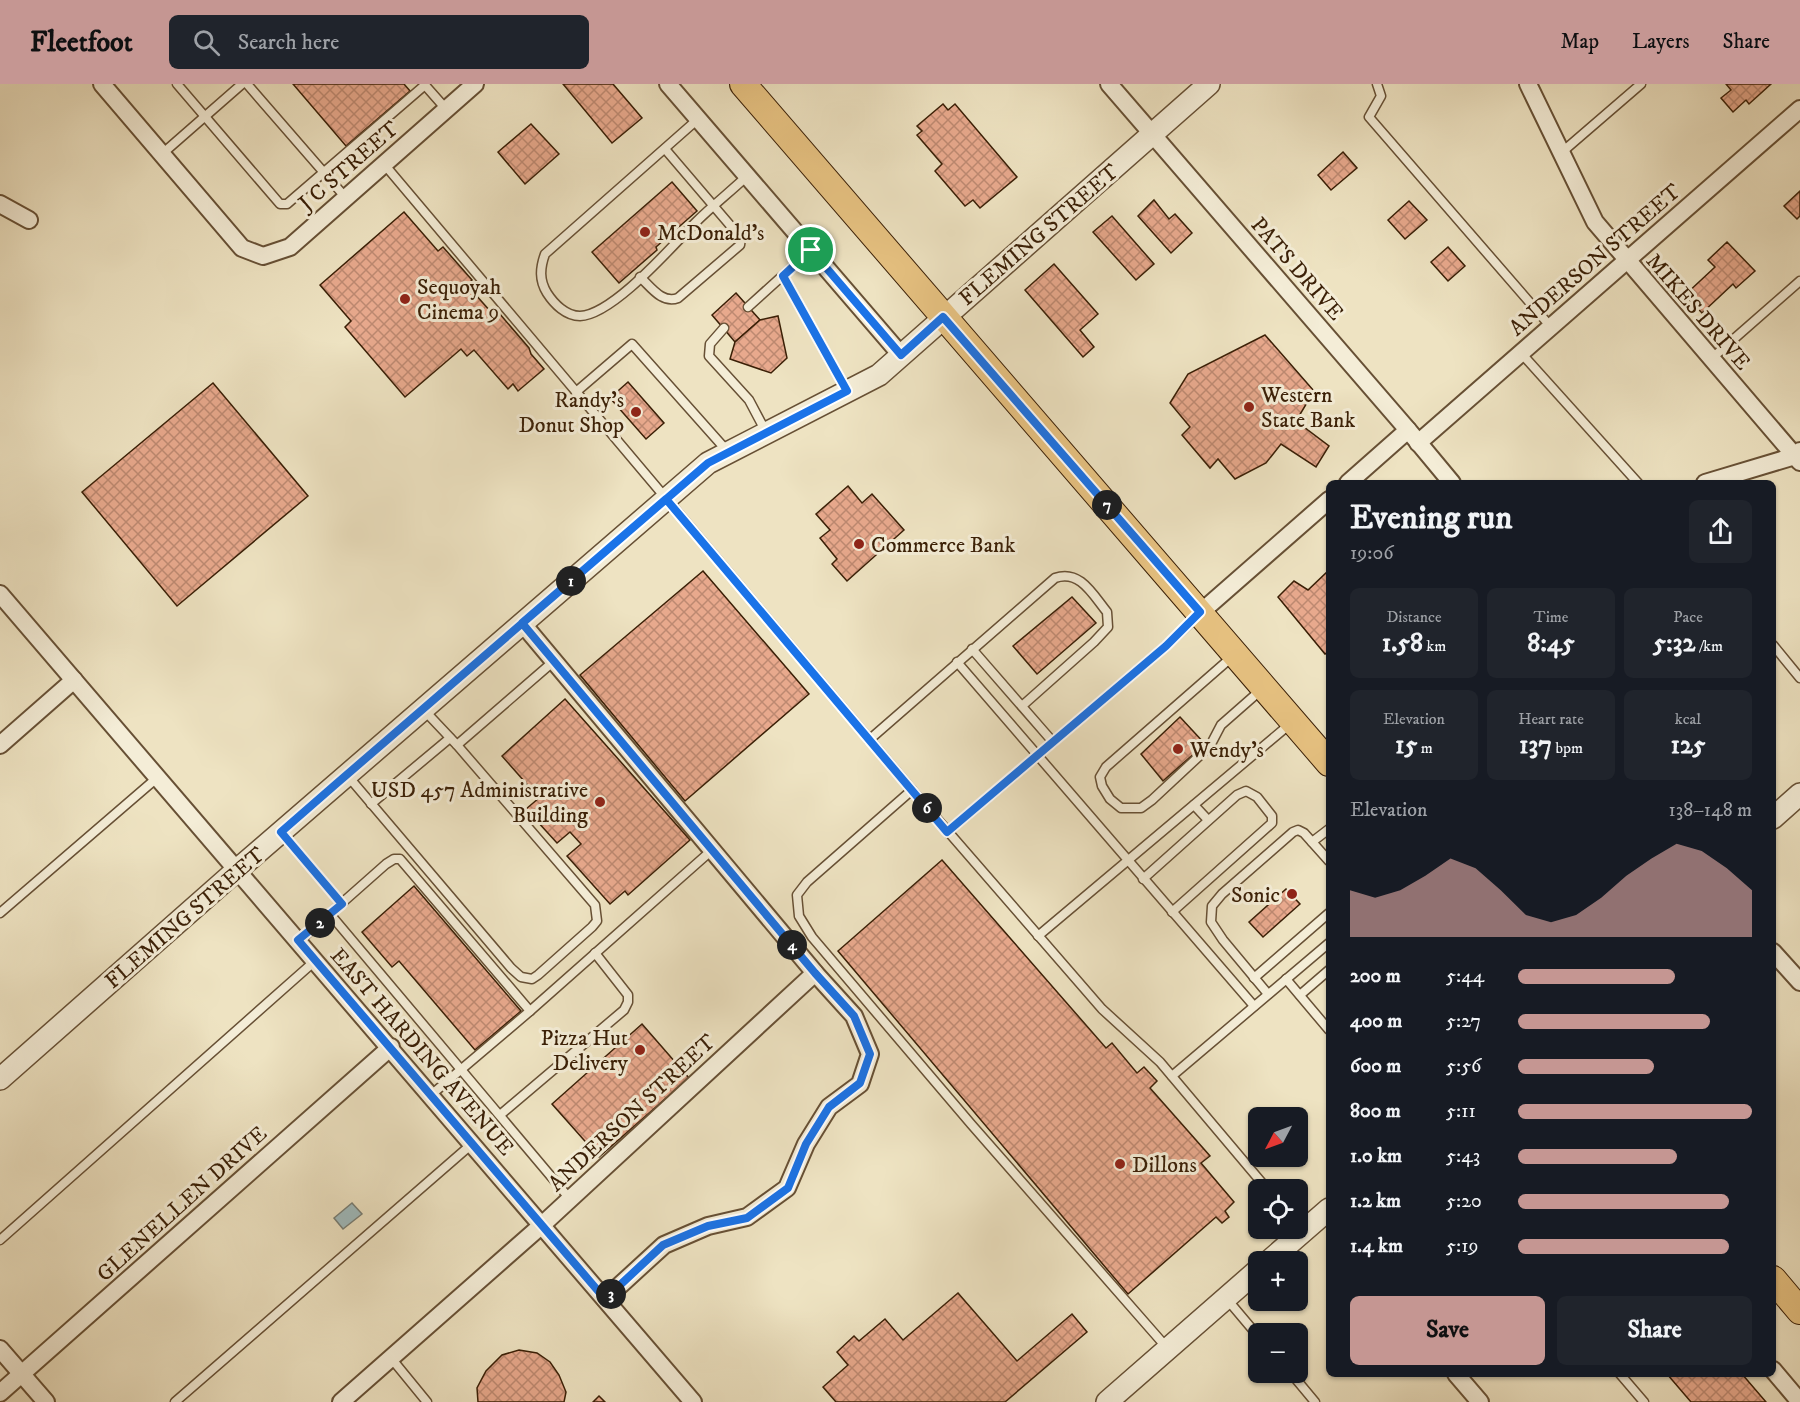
<!DOCTYPE html>
<meta charset="utf-8">
<style>
body{margin:0;font-family:"IM FELL DW Pica",serif;background:#20242c;color:#f1f3f6;height:100vh;display:flex;flex-direction:column;font-size:22px;white-space:nowrap}
*{box-sizing:border-box;margin:0}
p{font-size:20px;color:#9ea1a6}
.icon{flex:none;width:33px;height:33px;fill:none;stroke:currentColor;stroke-width:2;stroke-linecap:round;stroke-linejoin:round}
.map{position:relative;flex:1;overflow:hidden}
.drawer{position:absolute;left:1326px;top:396px;width:450px;height:897px;display:flex;flex-direction:column;background:#171b24;border-radius:9px;box-shadow:0 2px 4px #0004}
.drawer>*{flex:none}
.needle{width:39px;rotate:229deg}
.fabs{position:absolute;left:1248px;top:1023px;display:grid;gap:12px}
.fabs a{display:grid;place-items:center;width:60px;height:60px;border-radius:9px;background:#171b24;box-shadow:0 2px 4px #0004;font-size:30px}
.pin{position:absolute;display:grid;place-items:center;width:51px;height:51px;color:#fff;margin:-26px;border:3px solid #fff;border-radius:50%;box-shadow:0 2px 6px #0007}
.km{position:absolute;width:30px;height:30px;margin:-15px;border-radius:50%;background:#222;color:#fff;font-size:16px;line-height:30px;text-align:center}
.round{display:grid;place-items:center;flex:none;width:63px;height:63px;border-radius:9px;background:#20242c}
.headline{display:flex;align-items:center;justify-content:space-between;height:102px;padding:0 24px}
h1{font-size:33px;font-weight:800;line-height:45px}
.figures{display:grid;grid-template-columns:repeat(3,1fr);gap:9px;height:102px;padding:6px 24px}
.figures div{display:grid;align-content:center;border-radius:9px;background:#20242c;text-align:center}
.figures b{font-size:26px;font-weight:800}
.figures small{font-size:16px;font-weight:400}
.figures p{font-size:16px}
.chart{height:168px;padding:12px 24px}
.chart p{display:flex;justify-content:space-between}
.chart svg{width:100%;height:108px;margin-top:6px;fill:#c59692;opacity:.7}
.action{display:flex;gap:12px;margin-top:auto;padding:12px 24px}
.action a{flex:1;height:69px;border-radius:9px;background:#c59692;color:#111;font-size:24px;font-weight:800;line-height:69px;text-align:center}
.action a+a{background:#20242c;color:#f1f3f6}
ul{padding:0 24px;list-style:none;font-size:20px}
li{display:grid;grid-template-columns:96px 72px 1fr;align-items:center;height:45px}
li i{height:15px;border-radius:8px;background:#c59692}
header{display:flex;align-items:center;gap:36px;box-sizing:border-box;height:84px;padding:0 30px;background:#c59692;color:#111}
header strong{font-size:28px}
nav{display:flex;gap:33px;margin-inline-start:auto;font-size:21px}
.search{width:420px;height:54px;background:#20242c;display:flex;align-items:center;gap:15px;box-sizing:border-box;padding:0 21px;border-radius:9px;color:#9ea1a6;font-size:22px}
.map>svg:first-child{display:block}
</style>
<header>
<strong>Fleetfoot</strong>
<div class="search"><svg class="icon" aria-label="search" viewBox="0 0 24 24"><circle cx="10" cy="10" r="6"/><path d="M15 15l6 6"/></svg>Search here</div>
<nav><a>Map</a><a>Layers</a><a>Share</a></nav>
</header>
<div class="map">
<svg width="1800" height="1318" viewBox="0 0 1800 1318">
<defs>
<pattern id="building-cross-hatch" width="8" height="8" patternUnits="userSpaceOnUse" patternTransform="scale(1.5)"><rect width="8" height="8" fill="#e8a98d"/><path d="M0 0l8 8M0 8l8-8" fill="none" stroke="#bd8971"/></pattern>
</defs>
<rect width="100%" height="100%" fill="#eee3c2"/>
<filter id="stains"><feTurbulence type="fractalNoise" baseFrequency=".00333" numOctaves="4"/><feColorMatrix values="0 0 0 0 .2 0 0 0 0 .09 0 0 0 0 .02 0 0 0 .5 -.17"/></filter>
<radialGradient id="worn" r=".72"><stop offset=".6" stop-color="#630" stop-opacity="0"/><stop offset="1" stop-color="#630" stop-opacity=".3"/></radialGradient>
<!-- water -->
<path fill="#9fbbbe" stroke="#777d74" stroke-width="1.5" d="M352,1119L362,1130L343,1145L334,1134Z"/>
<!-- building -->
<g fill="url(#building-cross-hatch)" stroke="#3a1f06" stroke-width="1.5">
<path d="M293,0H404L410,7L346,62Z"/>
<path d="M563,0H613L642,34L612,59Z"/>
<path d="M1726,0H1771L1749,20L1746,16L1733,28L1721,14L1731,6Z"/>
<path d="M943,20L948,26L955,20L1017,93L980,124L973,116L965,122L935,87L942,80L917,51L922,47L917,42Z"/>
<path d="M531,40L559,70L525,100L498,68Z"/>
<path d="M1343,68L1357,84L1331,106L1318,91Z"/>
<path d="M672,98L697,127L656,163L657,166L619,199L592,168Z"/>
<path d="M1800,107V132L1797,135L1784,122Z"/>
<path d="M1154,116L1169,135L1175,130L1192,149L1171,169L1138,132Z"/>
<path d="M1409,117L1427,136L1405,155L1388,136Z"/>
<path d="M404,128L438,167L443,163L472,196L467,201L491,228L499,229L529,264L531,270L544,285L518,307L513,300L508,305L474,266L467,272L461,265L405,313L345,243L351,237L320,201Z"/>
<path d="M1112,132L1154,180L1136,196L1093,148Z"/>
<path d="M1727,158L1755,187L1736,204L1733,200L1702,229L1685,211L1715,183L1708,176Z"/>
<path d="M1448,163L1465,182L1448,197L1431,178Z"/>
<path d="M1054,180L1098,230L1080,246L1094,263L1083,273L1025,206Z"/>
<path d="M736,209L760,236L735,258L712,231Z"/>
<path d="M778,232L787,274L771,289L730,275L735,258L760,236Z"/>
<path d="M1265,251L1314,307L1296,337L1329,362L1316,383L1281,360L1266,379L1235,395L1218,375L1210,384L1182,351L1190,343L1170,319L1188,290Z"/>
<path d="M628,298L664,339L646,355L610,314Z"/>
<path d="M213,299L308,412L177,522L82,408Z"/>
<path d="M848,402L862,419L872,410L904,446L847,497L832,480L837,475L820,454L830,446L816,430Z"/>
<path d="M703,487L809,610L685,717L580,591Z"/>
<path d="M1327,488L1329,489V568L1325,570L1278,513L1294,497L1308,506Z"/>
<path d="M1072,513L1096,539L1037,590L1013,562Z"/>
<path d="M565,615L690,756L628,811L625,807L610,820L567,772L581,760L570,748L557,759L526,725L539,714L502,672Z"/>
<path d="M1180,633L1205,660L1163,697L1141,670Z"/>
<path d="M942,776L1106,964L1112,959L1137,989L1144,983L1157,997L1150,1004L1210,1072L1201,1079L1234,1118L1225,1127L1229,1133L1222,1139L1216,1133L1128,1210L838,867Z"/>
<path d="M414,802L521,927L475,966L399,877L392,883L362,848Z"/>
<path d="M1286,805L1300,820L1263,853L1249,838Z"/>
<path d="M642,940L689,994L599,1073L552,1020Z"/>
<path d="M958,1209L1017,1277L1072,1230L1087,1248L1005,1318H836L823,1303L848,1281L837,1268L854,1252L859,1257L885,1235L903,1256Z"/>
<path d="M519,1266L537,1269L550,1278L559,1291L566,1308L564,1318H478L477,1304L486,1287L502,1271Z"/>
<path d="M1667,1290H1742L1766,1318H1691Z"/>
<path d="M599,1312L605,1318H593Z"/>
</g>
<g fill="none" stroke-linecap="round" stroke-linejoin="round">
<!-- service casing -->
<g stroke="#675035" stroke-width="11">
<g id="service">
<path d="M177,0L280,120H287L425,1"/>
<path d="M247,0L346,114"/>
<path d="M424,0L446,25"/>
<path d="M1377,0L1381,12L1369,33L1551,243"/>
<path d="M698,35L545,170C540,184 539,196 547,209C554,220 566,232 580,232C613,231 672,162 696,138C712,122 730,108 747,92"/>
<path d="M1561,69L1641,0"/>
<path d="M162,70L242,0"/>
<path d="M384,80L912,706L1102,925L1160,978L1268,1106"/>
<path d="M783,192L847,307"/>
<path d="M640,193C651,203 662,220 678,214L740,161L741,154L665,65"/>
<path d="M748,223L811,166"/>
<path d="M724,244L710,260L709,272L749,316L766,348"/>
<path d="M1521,269L1638,399"/>
<path d="M1711,275L1800,197"/>
<path d="M576,308L632,260L728,368"/>
<path d="M1773,561L1800,594"/>
<path d="M972,565L1053,658"/>
<path d="M1233,572L1106,683L1100,693L1102,702L1110,715L1121,724H1141L1152,716L1210,662L1221,641L1262,605"/>
<path d="M957,578L1254,922"/>
<path d="M869,656L1055,494C1080,485 1093,511 1107,528L1108,543L1094,558L1022,622"/>
<path d="M457,661L554,577"/>
<path d="M347,691L511,884L521,893L532,895L538,891L592,843L597,837L595,821L457,661L423,625"/>
<path d="M912,706L807,798L797,811L799,832L812,853L971,1040L1168,1265"/>
<path d="M371,720L450,654"/>
<path d="M1194,721L1208,736"/>
<path d="M947,748L1166,562L1198,531"/>
<path d="M282,749L342,820"/>
<path d="M1312,758L1329,745"/>
<path d="M1143,795L1237,711L1246,707L1257,713L1272,732V739L1172,828"/>
<path d="M0,829L158,693"/>
<path d="M330,830L570,1115"/>
<path d="M1038,852L1290,640"/>
<path d="M299,857L386,780L394,775H400L530,927"/>
<path d="M1254,894L1329,829"/>
<path d="M1286,895L1329,946"/>
<path d="M1268,910L1223,856L1211,838L1212,822L1222,810L1293,748L1298,746L1304,749L1329,777"/>
<path d="M1300,911L1329,886"/>
<path d="M1172,992L1329,859"/>
<path d="M431,1011L530,927L712,766"/>
<path d="M500,1031L624,926L628,918V911L595,869"/>
<path d="M0,1156L316,876"/>
<path d="M1226,1214L1258,1252"/>
<path d="M391,1274L427,1318"/>
<path d="M1290,1288L1315,1318"/>
<path d="M1620,1290L1644,1318"/>
<path d="M175,1318L473,1059"/>
</g>
</g>
<!-- minor casing -->
<g stroke="#675035" stroke-width="20">
<g id="minor">
<path d="M102,0L242,164L263,172L290,163L475,0"/>
<path d="M668,0L901,271"/>
<path d="M1109,0L1408,346L1452,399"/>
<path d="M1528,0L1595,138L1800,378"/>
<path d="M0,120L29,136"/>
<path d="M1418,359L1800,25"/>
<path d="M1348,399L1408,346"/>
<path d="M1705,399L1795,372L1800,367"/>
<path d="M0,510L693,1318"/>
<path d="M1200,529L1329,416"/>
<path d="M522,539L815,889L854,932L870,970L860,1000L829,1023L806,1060L787,1104L747,1133L708,1142L664,1161L605,1215"/>
<path d="M0,661L74,596"/>
<path d="M1773,868L1800,898"/>
<path d="M0,1265L46,1318"/>
<path d="M1773,1286L1800,1318"/>
<path d="M1456,1290L1480,1318"/>
<path d="M0,1309L391,963"/>
<path d="M341,1318L542,1141L815,889"/>
</g>
</g>
<!-- tertiary casing -->
<g stroke="#675035" stroke-width="24">
<g id="tertiary">
<path d="M1773,734L1800,710"/>
<path d="M0,995L237,786L708,379L879,291L1209,0"/>
<path d="M1268,1178L1329,1125"/>
<path d="M1107,1318L1258,1186"/>
</g>
</g>
<!-- primary casing -->
<g stroke="#3a1f06" stroke-width="28">
<g id="primary">
<path d="M743,0L1329,679"/>
<path d="M1773,1195L1800,1227"/>
</g>
</g>
<!-- service -->
<use href="#service" stroke="#f4edd7" stroke-width="8"/>
<!-- minor -->
<use href="#minor" stroke="#f4edd7" stroke-width="16"/>
<!-- tertiary -->
<use href="#tertiary" stroke="#f4edd7" stroke-width="21"/>
<!-- primary -->
<use href="#primary" stroke="#e7c281" stroke-width="26"/>
</g>
<g fill="none" stroke-linecap="round" stroke-linejoin="round">
<!-- route casing -->
<g stroke="#fff" stroke-width="12">
<path id="route" d="M811,166L783,192L847,307L708,379L336,700L281,748L342,820L298,856L605,1215L663,1161L708,1142L747,1134L788,1104L806,1060L829,1023L860,999L870,970L854,932L815,889L522,539L666,415L947,748L1166,562L1200,528L943,233L901,271L811,166"/>
</g>
<!-- route -->
<use href="#route" stroke="#1a73e8" stroke-width="8"/>
</g>
<!-- markers -->
<g fill="#8f2418" stroke="#f4edd7" stroke-width="2">
<circle cx="645" cy="148" r="6"/>
<circle cx="405" cy="215" r="6"/>
<circle cx="1249" cy="323" r="6"/>
<circle cx="636" cy="328" r="6"/>
<circle cx="859" cy="460" r="6"/>
<circle cx="1178" cy="665" r="6"/>
<circle cx="600" cy="718" r="6"/>
<circle cx="1292" cy="810" r="6"/>
<circle cx="640" cy="966" r="6"/>
<circle cx="1120" cy="1080" r="6"/>
</g>
<g text-anchor="middle" stroke-width="6" stroke-linejoin="round" paint-order="stroke">
<!-- street labels -->
<g font-size="22" fill="#3a1f06" stroke="#f4edd7">
<text transform="translate(348 81) rotate(-41)" y="8">J C STREET</text>
<text transform="translate(1038 150) rotate(-41)" y="8">FLEMING STREET</text>
<text transform="translate(1594 175) rotate(-41)" y="8">ANDERSON STREET</text>
<text transform="translate(1298 184) rotate(49)" y="8">PATS DRIVE</text>
<text transform="translate(1699 227) rotate(49)" y="8">MIKES DRIVE</text>
<text transform="translate(184 833) rotate(-41)" y="8">FLEMING STREET</text>
<text transform="translate(423 967) rotate(49)" y="8">EAST HARDING AVENUE</text>
<text transform="translate(631 1028) rotate(-43)" y="8">ANDERSON STREET</text>
<text transform="translate(181 1119) rotate(-42)" y="8">GLENELLEN DRIVE</text>
</g>
<!-- poi labels -->
<g font-size="22" fill="#3a1f06" stroke="#f4edd7" text-anchor="start">
<text x="657" y="156">McDonald's</text>
<text x="417" y="210">Sequoyah<tspan x="417" dy="25">Cinema 9</tspan></text>
<text x="1261" y="318">Western<tspan x="1261" dy="25">State Bank</tspan></text>
<text x="624" y="323" text-anchor="end">Randy's<tspan x="624" dy="25">Donut Shop</tspan></text>
<text x="871" y="468">Commerce Bank</text>
<text x="1190" y="673">Wendy's</text>
<text x="588" y="713" text-anchor="end">USD 457 Administrative<tspan x="588" dy="25">Building</tspan></text>
<text x="1280" y="818" text-anchor="end">Sonic</text>
<text x="628" y="961" text-anchor="end">Pizza Hut<tspan x="628" dy="25">Delivery</tspan></text>
<text x="1132" y="1088">Dillons</text>
</g>
</g>
<rect width="100%" height="100%" filter="url(#stains)"/>
<rect width="100%" height="100%" fill="url(#worn)"/>
</svg>
<div class="fabs">
<a><svg class="needle" viewBox="-14 -14 28 28"><path d="M0-13l5 13h-10z" fill="#e53935"/><path d="M0 13l5-13h-10z" fill="#9ea1a6"/></svg></a>
<a><svg class="icon" aria-label="locate" viewBox="0 0 24 24"><circle cx="12" cy="12" r="6"/><path d="M12 2v4M12 18v4M2 12h4M18 12h4"/></svg></a>
<a>+</a>
<a>−</a>
</div>
<div class="pin" style="left:811px;top:166px;background:#1e9e55"><svg class="icon" aria-label="arrive" viewBox="0 0 24 24"><path d="M6 21V4h12l-3 4 3 4H6"/></svg></div>
<b class="km" style="left:571px;top:497px">1</b>
<b class="km" style="left:320px;top:839px">2</b>
<b class="km" style="left:611px;top:1210px">3</b>
<b class="km" style="left:792px;top:861px">4</b>
<b class="km" style="left:927px;top:724px">6</b>
<b class="km" style="left:1107px;top:421px">7</b>
<section class="drawer">
<div class="headline"><div><h1>Evening run</h1><p>19:06</p></div><a class="round"><svg class="icon" aria-label="share" viewBox="0 0 24 24"><path d="M12 15V3M7 8l5-5 5 5M5 13v7h14v-7"/></svg></a></div>
<div class="figures">
<div><p>Distance</p><b>1.58<small> km</small></b></div>
<div><p>Time</p><b>8:45</b></div>
<div><p>Pace</p><b>5:32<small> /km</small></b></div>
</div>
<div class="figures">
<div><p>Elevation</p><b>15<small> m</small></b></div>
<div><p>Heart rate</p><b>137<small> bpm</small></b></div>
<div><p>kcal</p><b>125</b></div>
</div>
<div class="chart"><p><span>Elevation</span>138–148 m</p>
<svg viewBox="0 0 160 44" preserveAspectRatio="none"><path d="M0 44V25L10 28L20 25L30 19L40 12L50 16L60 25L70 35L80 38L90 35L100 28L110 19L120 12L130 6L140 9L150 16L160 25V44z"/></svg>
</div>
<ul>
<li><b>200 m</b>5:44<i style="width:67%"></i></li>
<li><b>400 m</b>5:27<i style="width:82%"></i></li>
<li><b>600 m</b>5:56<i style="width:58%"></i></li>
<li><b>800 m</b>5:11<i style="width:100%"></i></li>
<li><b>1.0 km</b>5:43<i style="width:68%"></i></li>
<li><b>1.2 km</b>5:20<i style="width:90%"></i></li>
<li><b>1.4 km</b>5:19<i style="width:90%"></i></li>
</ul>
<div class="action"><a>Save</a><a>Share</a></div>
</section>
</div>
